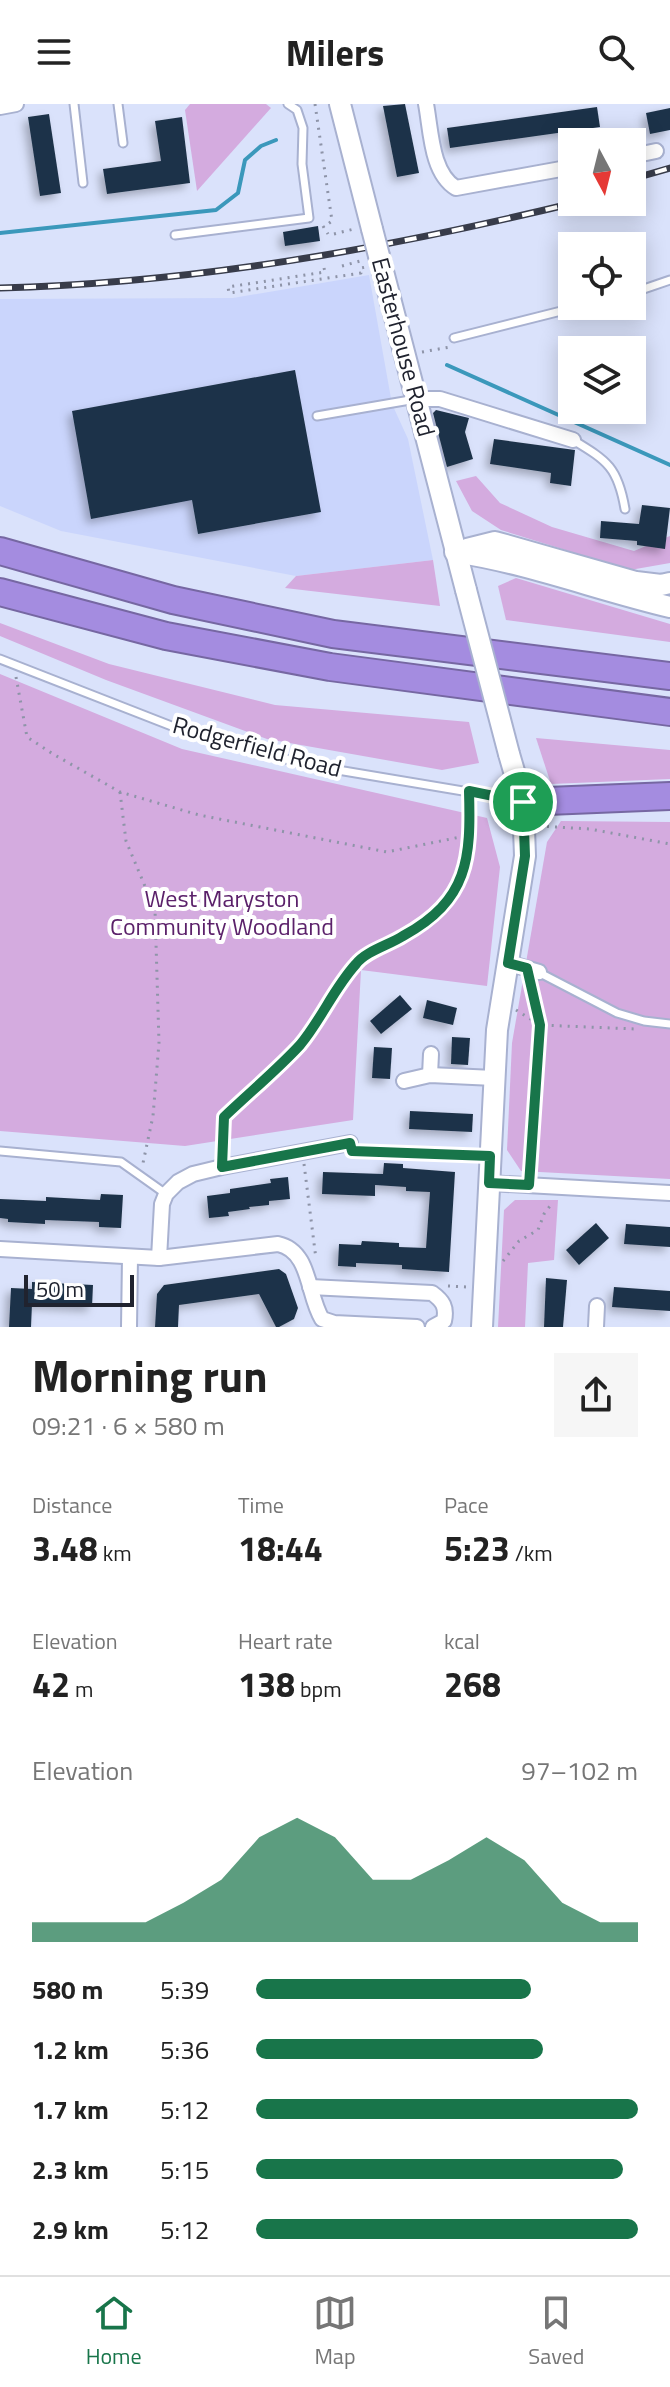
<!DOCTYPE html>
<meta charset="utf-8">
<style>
body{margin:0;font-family:"Titillium Web",sans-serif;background:#f6f6f6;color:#222;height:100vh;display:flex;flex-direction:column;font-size:30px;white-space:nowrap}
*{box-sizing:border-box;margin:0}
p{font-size:26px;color:#767676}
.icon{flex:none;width:44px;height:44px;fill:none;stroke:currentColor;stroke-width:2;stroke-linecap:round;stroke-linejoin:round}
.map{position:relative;height:1223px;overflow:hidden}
.details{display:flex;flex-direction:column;background:#fff;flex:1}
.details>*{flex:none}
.needle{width:52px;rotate:173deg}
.tools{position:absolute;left:558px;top:24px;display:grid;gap:16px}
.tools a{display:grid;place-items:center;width:88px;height:88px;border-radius:0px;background:#fff;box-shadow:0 4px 20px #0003;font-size:40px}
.scale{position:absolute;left:24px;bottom:20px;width:110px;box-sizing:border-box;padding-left:8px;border:4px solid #20232f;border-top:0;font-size:22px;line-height:28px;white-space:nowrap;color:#20232f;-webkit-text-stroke:6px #fff;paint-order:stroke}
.pin{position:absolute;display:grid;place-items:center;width:68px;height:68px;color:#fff;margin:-34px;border:4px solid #fff;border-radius:50%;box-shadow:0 2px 8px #0007}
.round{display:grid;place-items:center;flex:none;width:84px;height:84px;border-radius:0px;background:#f6f6f6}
.head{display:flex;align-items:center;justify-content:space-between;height:136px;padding:0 32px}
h1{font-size:44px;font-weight:700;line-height:60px}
.metrics{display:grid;grid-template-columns:repeat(3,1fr);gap:12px;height:136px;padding:8px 32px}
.metrics div{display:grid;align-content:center}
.metrics b{font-size:34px;font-weight:700}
.metrics small{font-size:22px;font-weight:400}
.metrics p{font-size:22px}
.chart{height:224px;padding:16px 32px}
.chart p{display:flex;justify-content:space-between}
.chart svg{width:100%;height:144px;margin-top:8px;fill:#18754a;opacity:.7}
ul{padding:0 32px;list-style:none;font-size:26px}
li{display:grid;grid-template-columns:128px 96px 1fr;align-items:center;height:60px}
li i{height:20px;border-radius:10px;background:#18754a}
header{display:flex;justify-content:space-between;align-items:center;height:104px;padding:0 32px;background:#fff;font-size:36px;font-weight:700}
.tab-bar{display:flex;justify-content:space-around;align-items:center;height:112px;border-top:2px solid #e0e0e0;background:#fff;font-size:22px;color:#767676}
.tab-bar a{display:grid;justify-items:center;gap:4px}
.tab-bar .current{color:#18754a}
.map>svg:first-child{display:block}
</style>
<header><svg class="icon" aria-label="menu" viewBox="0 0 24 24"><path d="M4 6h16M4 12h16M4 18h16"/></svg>Milers<svg class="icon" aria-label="search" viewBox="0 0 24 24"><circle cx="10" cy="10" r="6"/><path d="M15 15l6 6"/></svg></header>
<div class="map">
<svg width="670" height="1223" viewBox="0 0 670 1223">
<defs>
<filter id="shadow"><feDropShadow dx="-4.5" dy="4.5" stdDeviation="4" flood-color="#0004"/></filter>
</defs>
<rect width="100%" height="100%" fill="#dae2fb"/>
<!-- built -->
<path fill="#cad5fc" d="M369,171L392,300L408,335L433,456L296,472L61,427L0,402V195L233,194Z"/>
<!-- green -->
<g fill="#d4abdf">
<path d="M190,0H266L271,4L197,87L185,6Z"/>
<path d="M476,372L500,399L552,423L634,447L670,432V459L630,466L501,426L472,407L456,377Z"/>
<path d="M433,456L440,502L285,484L296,472Z"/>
<path d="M516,474L670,520V538L506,516L498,482Z"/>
<path d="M0,519L109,560L275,601L469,618L479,659L442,666L267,635L106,576L0,532Z"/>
<path d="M0,570L182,645L487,714L500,763L487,882L361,866L353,1016L185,1042L0,1027Z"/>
<path d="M536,634L670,646V675L551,680Z"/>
<path d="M561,717L670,718V1075L521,1067L507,1046L512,939L547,738Z"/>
<path d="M515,1096H558L554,1156L528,1159L525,1223H498L504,1106Z"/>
</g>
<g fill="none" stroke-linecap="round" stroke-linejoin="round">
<!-- stream -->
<g stroke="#3b98bb" stroke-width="4">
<path d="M0,129L216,106L238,89L245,56L261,42L276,36"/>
<path d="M447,261L670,361"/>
</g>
</g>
<!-- building -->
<g fill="#1f3348" filter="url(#shadow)">
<path d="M405,0L419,69L397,73L383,2Z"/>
<path d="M597,3L600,23L450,44L447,24Z"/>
<path d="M670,4V26L650,30L646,9Z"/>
<path d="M49,10L61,89L40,92L28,13Z"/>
<path d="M182,13L190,79L107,90L103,65L161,57L155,17Z"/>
<path d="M318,122L320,137L285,142L283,128Z"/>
<path d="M295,266L321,408L198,430L192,396L91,415L72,307Z"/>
<path d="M436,306L469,314L465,328L473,355L447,363L433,309Z"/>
<path d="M494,335L575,346L571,382L550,379L551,369L490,360Z"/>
<path d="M642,401L670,404L665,445L637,441V437L600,434L601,417L639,420Z"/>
<path d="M400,891L412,905L381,930L370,917Z"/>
<path d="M427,896L457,904L453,921L423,914Z"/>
<path d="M452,933L470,934L468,961L451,960Z"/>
<path d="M374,943L392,944L390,975L372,974Z"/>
<path d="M410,1007L473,1010L472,1028L409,1025Z"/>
<path d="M384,1059L403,1060V1064L455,1068L449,1168L402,1165V1161L356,1159V1163L338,1162L339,1140L361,1141L362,1137L399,1139V1143L426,1144L430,1088L406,1087V1083L375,1081V1092L322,1090L323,1068L383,1070Z"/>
<path d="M288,1073L290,1095L269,1097V1101L249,1103L250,1105L228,1108L229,1112L209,1114L207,1092L230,1089V1085L271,1079L270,1075Z"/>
<path d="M101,1090L123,1091L121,1124L99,1123V1118L45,1116V1120L8,1118V1115L0,1114V1095L46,1097V1093L100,1096Z"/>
<path d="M596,1119L609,1134L579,1161L566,1146Z"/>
<path d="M626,1120L670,1123V1143L624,1140Z"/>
<path d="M279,1165L286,1170L298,1204L294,1215L279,1223H276L259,1190L179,1201L178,1223H155L157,1190L164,1181Z"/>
<path d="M546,1174L567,1176L563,1223H544Z"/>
<path d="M32,1178L93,1181L92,1203L32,1200L31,1223H9L11,1184L32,1185Z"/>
<path d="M614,1183L670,1187V1207L612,1203Z"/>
</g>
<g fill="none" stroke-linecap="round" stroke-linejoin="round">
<!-- lane casing -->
<g stroke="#a8b1d0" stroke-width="11">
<g id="lane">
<path d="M74,0L83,79"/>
<path d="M118,0L123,39"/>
<path d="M175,131L309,114L302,60L303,24L297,6L288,0"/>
<path d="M632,189L670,176"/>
<path d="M454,234L581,202"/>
<path d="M317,312L416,295"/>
<path d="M573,336C608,357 618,364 625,405"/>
<path d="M0,555L192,630L308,661L517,696"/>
<path d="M540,869L617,909L644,917L670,920"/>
<path d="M0,1047L121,1058L166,1090"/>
</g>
</g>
<!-- street casing -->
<g stroke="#a8b1d0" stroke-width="18">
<g id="street">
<path d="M426,0C431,26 431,69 456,84L572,63"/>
<path d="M0,3L16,0"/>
<path d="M632,52L656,47"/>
<path d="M418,295H440L573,336"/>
<path d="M508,859L539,868"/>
<path d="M430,971L431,950"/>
<path d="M404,977L430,971L494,974"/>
<path d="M489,1079L670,1089"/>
<path d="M0,1145L159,1154L278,1140C311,1147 307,1191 322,1215L334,1219L417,1223"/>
<path d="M159,1154L162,1100L166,1090L178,1078L193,1070L222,1063L350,1039"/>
<path d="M310,1183L432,1189C443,1197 447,1203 444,1217L433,1223"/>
<path d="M129,1223L130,1154"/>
<path d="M596,1223L597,1202"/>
</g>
</g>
<!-- secondary casing -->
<g stroke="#a8b1d0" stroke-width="24">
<g id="secondary">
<path d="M340,0L372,125"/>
<path d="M379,152L466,486"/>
<path d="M467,445L495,438L636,478L661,481L670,479"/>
<path d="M455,448C528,459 598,486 670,503"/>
<path d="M482,1223L497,926L525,752L523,698L509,650"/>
</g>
</g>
<!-- highway casing -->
<g stroke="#7667a2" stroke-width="30">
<g id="highway">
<path d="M0,447L173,496L333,530L670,572"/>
<path d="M0,488L166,532L330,563L670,608"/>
<path d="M523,698L670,692"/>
</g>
</g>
<!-- path -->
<g stroke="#8e94a8" stroke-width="3" stroke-dasharray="2 6" stroke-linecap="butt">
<path d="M315,0L332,117L324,123"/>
<path d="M323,122L328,130"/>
<path d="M334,130L354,125"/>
<path d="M342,162L364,156"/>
<path d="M324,164L325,168L228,183L229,189L361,169V164L366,163"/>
<path d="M422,248L450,243"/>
<path d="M16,573L27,633L53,650L120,688L199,711L387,748L470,731"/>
<path d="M120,688L126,737L155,806L159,939L153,1012L143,1059"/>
<path d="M539,722L590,725L670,740"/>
<path d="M530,879L540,921L530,1066"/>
<path d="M516,906L540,921L636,925"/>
<path d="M362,1047L474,1052"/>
<path d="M223,1051L224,1013C249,989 277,966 300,940C321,916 334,884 356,859C366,847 389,840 404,832C462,799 471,761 469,699"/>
<path d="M304,1060L316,1155"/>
<path d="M503,1157L519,1137L538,1126L544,1110L553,1098"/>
<path d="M448,1182L468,1183"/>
</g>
<!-- lane -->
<use href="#lane" stroke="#fff" stroke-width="7"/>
<!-- street -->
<use href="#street" stroke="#fff" stroke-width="14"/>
<!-- secondary -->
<use href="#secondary" stroke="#fff" stroke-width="20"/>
<!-- highway -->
<use href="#highway" stroke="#a48ce0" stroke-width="26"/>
<!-- rail casing -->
<g stroke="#383c4a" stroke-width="7">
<g id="rail">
<path d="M632,75L670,64"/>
<path d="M0,184C196,179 389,144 578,98"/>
</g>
</g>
<!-- rail -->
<use href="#rail" stroke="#fff" stroke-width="4" stroke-dasharray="12" stroke-linecap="butt"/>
<!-- secondary-bridge casing -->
<g stroke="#a8b1d0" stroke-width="24" stroke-linecap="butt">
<g id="secondary-bridge">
<path d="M372,125L379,152"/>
<path d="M466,486L509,650"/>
</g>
</g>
<!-- secondary-bridge -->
<use href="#secondary-bridge" stroke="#fff" stroke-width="20"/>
</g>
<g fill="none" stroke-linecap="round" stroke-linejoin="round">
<!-- route casing -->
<g stroke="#fff" stroke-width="16">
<path id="route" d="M469,687L523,698L525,752L508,859L527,864L540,921L529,1081L489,1079L490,1052L352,1047L350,1039L222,1063L224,1013C249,989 277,966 300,941C321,916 334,884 356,860C366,847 389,841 403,832C469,796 471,754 469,687Z"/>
</g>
<!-- route -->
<use href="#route" stroke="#18754a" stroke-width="10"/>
</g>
<g text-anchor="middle" stroke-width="8" stroke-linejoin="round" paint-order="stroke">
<!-- street labels -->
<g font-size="24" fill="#20232f" stroke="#fff">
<text transform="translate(403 243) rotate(75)" y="8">Easterhouse Road</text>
<text transform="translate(257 643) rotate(15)" y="8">Rodgerfield Road</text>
</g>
<!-- park labels -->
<g font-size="24" fill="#5b216a" stroke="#fff">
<text x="222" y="803">West Maryston<tspan x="222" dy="28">Community Woodland</tspan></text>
</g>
</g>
</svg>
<div class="tools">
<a><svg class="needle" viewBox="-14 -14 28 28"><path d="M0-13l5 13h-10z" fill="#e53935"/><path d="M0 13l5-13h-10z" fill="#767676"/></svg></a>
<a><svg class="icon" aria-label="locate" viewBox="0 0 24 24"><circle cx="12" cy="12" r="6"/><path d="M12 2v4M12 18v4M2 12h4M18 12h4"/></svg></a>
<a><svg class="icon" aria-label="layers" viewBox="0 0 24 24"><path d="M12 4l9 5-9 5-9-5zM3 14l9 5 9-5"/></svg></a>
</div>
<div class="scale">50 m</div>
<div class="pin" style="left:523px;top:698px;background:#1e9e55"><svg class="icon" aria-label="arrive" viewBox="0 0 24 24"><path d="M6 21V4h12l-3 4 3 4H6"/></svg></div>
</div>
<section class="details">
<div class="head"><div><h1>Morning run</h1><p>09:21 · 6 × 580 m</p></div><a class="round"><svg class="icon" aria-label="share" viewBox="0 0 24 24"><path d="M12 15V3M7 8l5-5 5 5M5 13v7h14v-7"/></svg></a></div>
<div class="metrics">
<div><p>Distance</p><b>3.48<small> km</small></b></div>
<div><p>Time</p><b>18:44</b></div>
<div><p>Pace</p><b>5:23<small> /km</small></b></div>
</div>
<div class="metrics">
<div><p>Elevation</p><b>42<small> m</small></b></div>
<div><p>Heart rate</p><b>138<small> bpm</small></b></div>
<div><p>kcal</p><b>268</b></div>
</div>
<div class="chart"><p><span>Elevation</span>97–102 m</p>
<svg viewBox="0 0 160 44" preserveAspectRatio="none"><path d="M0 44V38L10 38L20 38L30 38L40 32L50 25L60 12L70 6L80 12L90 25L100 25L110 19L120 12L130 19L140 32L150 38L160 38V44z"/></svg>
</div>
<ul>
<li><b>580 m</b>5:39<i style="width:72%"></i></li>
<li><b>1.2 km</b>5:36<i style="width:75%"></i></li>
<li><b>1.7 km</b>5:12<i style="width:100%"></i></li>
<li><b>2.3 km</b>5:15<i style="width:96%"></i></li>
<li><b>2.9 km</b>5:12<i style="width:100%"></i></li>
</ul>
</section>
<nav class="tab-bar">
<a class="current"><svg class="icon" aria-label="home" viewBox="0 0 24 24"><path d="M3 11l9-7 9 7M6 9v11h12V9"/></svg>Home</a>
<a><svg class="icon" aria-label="map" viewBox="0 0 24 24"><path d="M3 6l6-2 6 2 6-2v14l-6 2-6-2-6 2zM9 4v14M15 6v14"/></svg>Map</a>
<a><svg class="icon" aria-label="saved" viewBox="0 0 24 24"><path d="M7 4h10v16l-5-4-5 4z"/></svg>Saved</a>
</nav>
